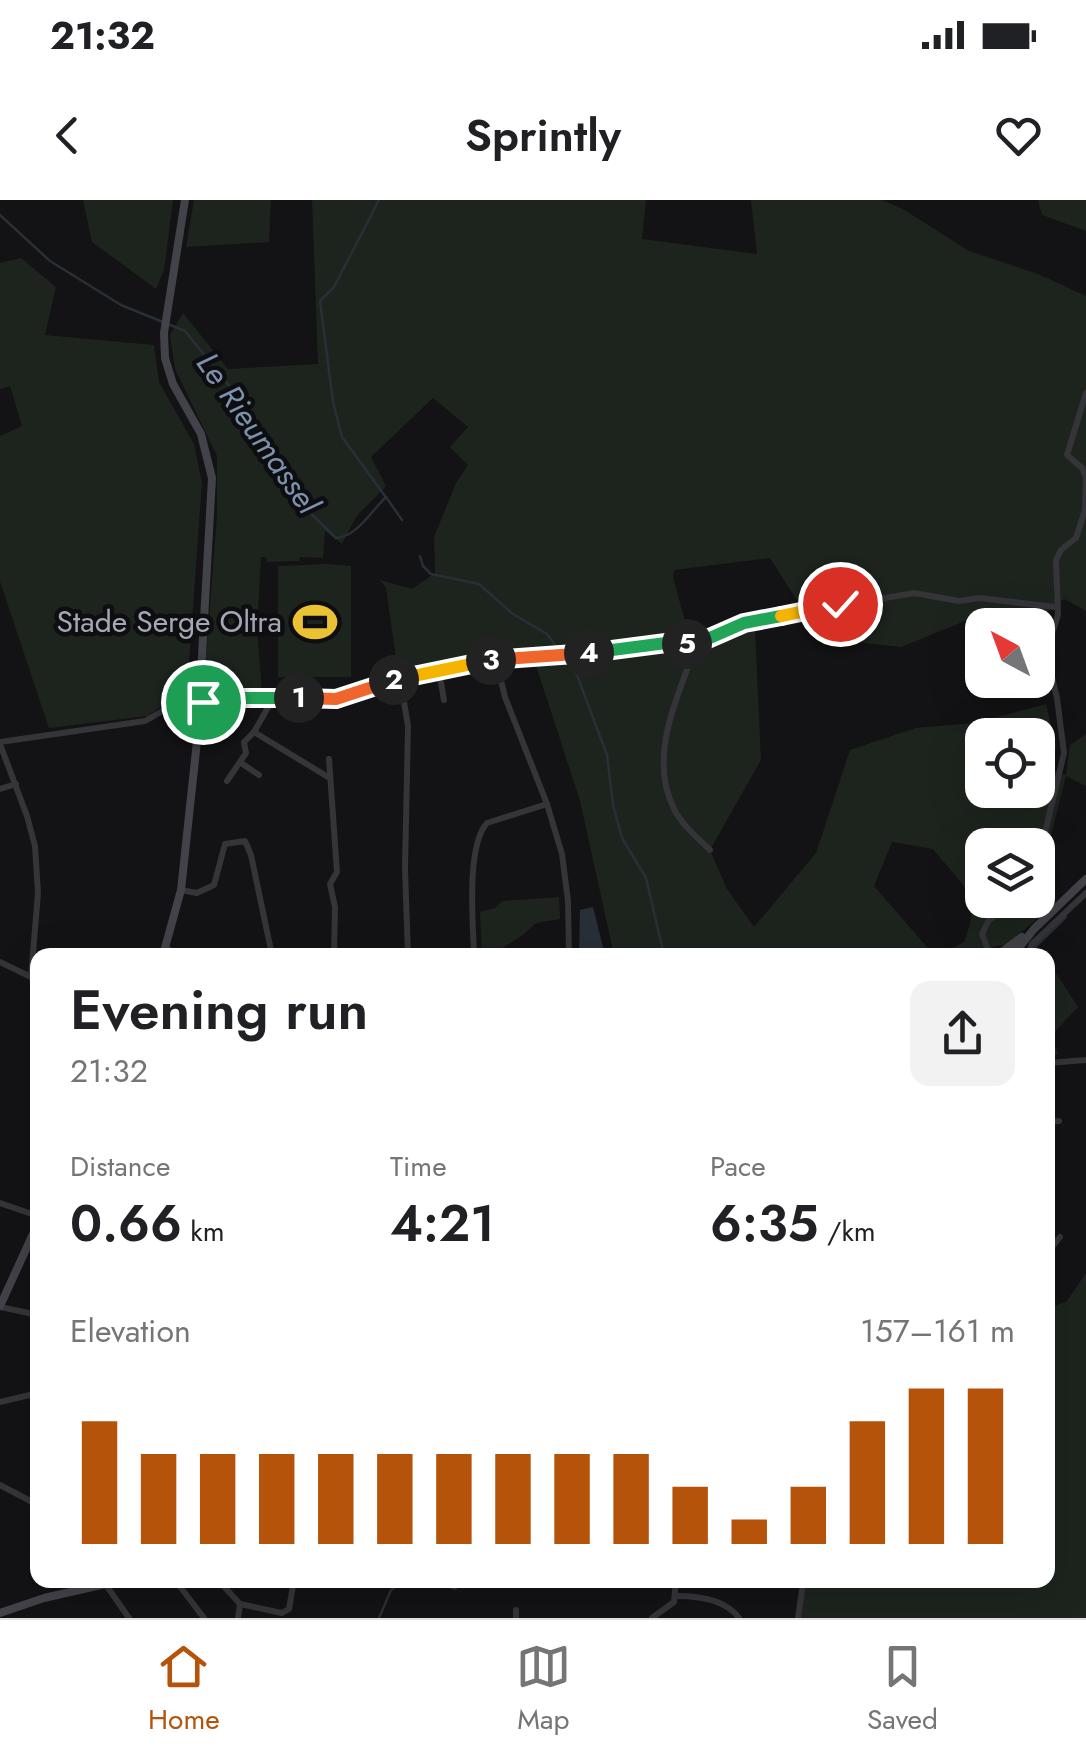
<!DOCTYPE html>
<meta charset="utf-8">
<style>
body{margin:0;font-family:Jost,sans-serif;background:#f2f2f2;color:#202124;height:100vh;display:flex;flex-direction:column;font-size:38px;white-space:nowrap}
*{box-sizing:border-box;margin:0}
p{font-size:32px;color:#757577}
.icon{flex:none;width:55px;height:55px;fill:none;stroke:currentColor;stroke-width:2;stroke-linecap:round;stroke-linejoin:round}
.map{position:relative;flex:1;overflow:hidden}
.details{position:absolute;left:30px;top:748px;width:1025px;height:640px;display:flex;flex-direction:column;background:#fff;border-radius:20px;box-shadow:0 10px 40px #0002}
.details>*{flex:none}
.needle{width:65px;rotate:319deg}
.controls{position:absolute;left:965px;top:408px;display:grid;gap:20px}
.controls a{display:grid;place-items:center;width:90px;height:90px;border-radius:20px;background:#fff;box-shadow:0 10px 40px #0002;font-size:50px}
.pin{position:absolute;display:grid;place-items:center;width:85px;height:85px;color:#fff;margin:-42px;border:5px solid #fff;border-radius:50%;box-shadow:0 2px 10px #0007}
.km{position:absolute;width:50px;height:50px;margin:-25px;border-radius:50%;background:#222;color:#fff;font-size:28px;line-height:50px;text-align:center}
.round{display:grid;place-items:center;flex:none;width:105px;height:105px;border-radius:20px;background:#f2f2f2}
.summary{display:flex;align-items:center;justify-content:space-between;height:170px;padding:0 40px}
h1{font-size:55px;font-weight:600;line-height:75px}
.stats{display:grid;grid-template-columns:repeat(3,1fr);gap:15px;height:170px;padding:10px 40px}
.stats div{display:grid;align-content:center}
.stats b{font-size:50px;font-weight:600}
.stats small{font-size:28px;font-weight:400}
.stats p{font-size:28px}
.chart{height:280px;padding:20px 40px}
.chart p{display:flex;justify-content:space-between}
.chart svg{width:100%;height:180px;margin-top:10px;stroke:#b45309;stroke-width:6}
.status{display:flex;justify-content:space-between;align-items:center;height:70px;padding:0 50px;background:#fff;direction:ltr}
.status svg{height:28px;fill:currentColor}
header{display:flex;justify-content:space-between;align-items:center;height:130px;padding:0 40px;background:#fff;font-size:45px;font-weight:600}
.tabs{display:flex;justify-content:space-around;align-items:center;height:140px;border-top:2px solid #e0e0e0;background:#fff;font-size:28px;color:#757577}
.tabs a{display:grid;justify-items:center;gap:5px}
.tabs .on{color:#b45309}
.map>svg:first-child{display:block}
</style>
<div class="status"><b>21:32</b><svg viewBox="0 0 49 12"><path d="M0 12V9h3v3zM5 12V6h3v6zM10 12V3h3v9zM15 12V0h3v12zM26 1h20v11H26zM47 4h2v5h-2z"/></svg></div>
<header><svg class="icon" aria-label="back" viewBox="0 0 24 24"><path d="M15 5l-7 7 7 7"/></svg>Sprintly<svg class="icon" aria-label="heart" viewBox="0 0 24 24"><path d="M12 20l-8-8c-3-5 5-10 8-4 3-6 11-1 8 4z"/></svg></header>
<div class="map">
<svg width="1086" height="1418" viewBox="0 0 1086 1418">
<rect width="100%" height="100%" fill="#131214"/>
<!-- green -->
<g fill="#1d241e" fill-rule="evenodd">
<path d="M83,0H173L164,70L156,89L92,42Z"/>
<path d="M194,0H271L269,42L186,47Z"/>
<path d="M312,0H646L642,39L757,54L751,0H882L903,9L969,51L1038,74L1086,96V411L1064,399L1048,411L982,414L901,447L827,439L798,402L770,358L674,370L673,377L692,447L755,428L761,560L710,650L727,689L754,727L816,653L850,550L916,528L974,523L1046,504L1056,546L1052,571L1066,575L1070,545L1086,534V586L1066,576L1038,687V645H982V700H1034L1038,703L1052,700L1055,703L1008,744L993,747L986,755H939L964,742C983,694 962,686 933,649L892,642L874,686L934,755H614L580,601L530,447L398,472L386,388L380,380L412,389L435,373L434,337L456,283L468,265L450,247L468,227L433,198L371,257L386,286L356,317L342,344L325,331L323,358L300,357L299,361L267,362L266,357H261L257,430L262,490C229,493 211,499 206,458L217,314V256L175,169L170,135L183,113L228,169L318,164ZM982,535H1038V590H982Z"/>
<path d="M1038,0H1086V31L1042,15Z"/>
<path d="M21,58L56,87L45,135L154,145L159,182L194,244L202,283L188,476L173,499L147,516L49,528L0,381V236L22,226L10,186L0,189V63Z"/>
<path d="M327,364L351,366V477H278V366Z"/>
<path d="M559,697L560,719L536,723L523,735L499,750L482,754L480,712L495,708L502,701Z"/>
<path d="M1048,761L1078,807L1051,836L1058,854L1048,857Z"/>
<path d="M1086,1073V1418H800L806,1380H1048V1108L1066,1102Z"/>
</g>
<!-- water -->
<path fill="#292f37" d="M593,707L605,755H579L580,710Z"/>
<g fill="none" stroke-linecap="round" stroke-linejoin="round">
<!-- stream -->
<g stroke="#292f37" stroke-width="2.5">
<path d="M379,0L334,87L320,101L333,202L342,237L385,296"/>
<path d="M0,15L50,61L121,105L185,131L248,209L280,276L295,298L336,338C357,337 372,310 386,297L402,320"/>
<path d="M420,356L423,366L431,374L479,384L513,414L547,434L561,453"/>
<path d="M565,459L577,475L607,555L613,605L622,638L646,678L664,755"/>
<path d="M1033,755L1036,746L1066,717"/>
<path d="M435,1380L455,1389L468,1380"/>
<path d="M379,1418L391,1390L408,1380"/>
</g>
<!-- street -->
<g stroke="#343439" stroke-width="6">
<path d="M696,444C679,497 647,554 674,609C682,625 698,638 710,650"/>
<path d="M496,461L505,497L547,604L562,654L568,701L569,755"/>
<path d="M439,471L444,500"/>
<path d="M400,478L408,526L405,669L408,755"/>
<path d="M204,495L230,500L275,495L330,500L389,481L491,460L528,455L570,456L666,443L696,444L757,420L914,393L959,401L979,398L1055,407"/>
<path d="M254,532L328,577"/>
<path d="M0,542L145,521L189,496"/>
<path d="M0,544L27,616L35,646L38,693L31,777L38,792"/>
<path d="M329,559L337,672L330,684L335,707L334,755"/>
<path d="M241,563L259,575"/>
<path d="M227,581L246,553L244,542L254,532L275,495"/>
<path d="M0,589L16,584"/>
<path d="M1038,662L1064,553L1057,498L1046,452L1058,415L1056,360L1061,350L1076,338L1085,310L1086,277L1082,268L1067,255L1086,193"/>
<path d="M181,690L197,693L214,685L225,644L245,641L251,655L272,755"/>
<path d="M166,748L179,755"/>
<path d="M474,755C473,724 466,646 487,623L547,604"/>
<path d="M990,755L982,734L989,720L1015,700"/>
<path d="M1028,755L1032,744L1086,693"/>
<path d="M0,762L31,777"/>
<path d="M1048,863L1086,860"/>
<path d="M1048,922L1059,921"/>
<path d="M0,1003L38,1016"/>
<path d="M1048,1052L1060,1037"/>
<path d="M0,1107L38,1115"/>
<path d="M0,1202L38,1193"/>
<path d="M0,1285L38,1305"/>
<path d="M175,1380L204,1418"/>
<path d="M218,1380L240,1404L282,1413L289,1409L294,1380"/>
<path d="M106,1385L129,1418"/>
<path d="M677,1396C698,1396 726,1400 739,1418"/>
<path d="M516,1410V1418"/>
<path d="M238,1418L240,1404"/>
<path d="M652,1418L674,1402L676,1380"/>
<path d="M798,1418L803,1383"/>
</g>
<!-- secondary -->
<g stroke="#424349" stroke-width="8">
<path d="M185,0L164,133L165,158L173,184L201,234L212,278L200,491"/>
<circle cx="197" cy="498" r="8"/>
<path d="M163,755L181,690L201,504"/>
<path d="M991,755L1003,751L1022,737"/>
<path d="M1013,755L1034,729L1086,679"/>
<path d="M0,1106L38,1023"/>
<path d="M0,1413L44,1398L123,1380"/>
</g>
</g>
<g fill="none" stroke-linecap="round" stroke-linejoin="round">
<!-- split-1 casing -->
<g stroke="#fff" stroke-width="20">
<path id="split-1" d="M203,502L213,498H299"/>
</g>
<!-- split-2 casing -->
<g stroke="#fff" stroke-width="20">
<path id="split-2" d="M299,498L336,499L394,480"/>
</g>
<!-- split-3 casing -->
<g stroke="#fff" stroke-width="20">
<path id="split-3" d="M394,480L491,460"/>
</g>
<!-- split-4 casing -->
<g stroke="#fff" stroke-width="20">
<path id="split-4" d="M491,460L589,453"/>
</g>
<!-- split-5 casing -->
<g stroke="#fff" stroke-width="20">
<path id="split-5" d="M589,453L666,443L687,444"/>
</g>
<!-- split-6 casing -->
<g stroke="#fff" stroke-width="20">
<path id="split-6" d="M687,444H696L744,423L781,416"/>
</g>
<!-- split-7 casing -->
<g stroke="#fff" stroke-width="20">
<path id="split-7" d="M781,416L840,404"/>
</g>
<!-- split-1 -->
<use href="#split-1" stroke="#22a559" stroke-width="12"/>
<!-- split-2 -->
<use href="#split-2" stroke="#f0652b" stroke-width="12"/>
<!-- split-3 -->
<use href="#split-3" stroke="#f5b400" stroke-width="12"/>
<!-- split-4 -->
<use href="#split-4" stroke="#f0652b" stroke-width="12"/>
<!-- split-5 -->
<use href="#split-5" stroke="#22a559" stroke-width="12"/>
<!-- split-6 -->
<use href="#split-6" stroke="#22a559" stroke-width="12"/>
<!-- split-7 -->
<use href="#split-7" stroke="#f5b400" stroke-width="12"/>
</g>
<!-- icons -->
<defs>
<g id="stadium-bare" transform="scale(3.45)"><path d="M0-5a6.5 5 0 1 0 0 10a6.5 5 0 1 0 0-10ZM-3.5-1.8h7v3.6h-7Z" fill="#ebc234" stroke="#0e0d0f" stroke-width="2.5" paint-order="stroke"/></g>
</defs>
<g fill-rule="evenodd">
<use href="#stadium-bare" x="315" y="422"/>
</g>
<g text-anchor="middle" stroke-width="9" stroke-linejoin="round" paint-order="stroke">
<!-- poi labels -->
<g font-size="30" fill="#a4a7b4" stroke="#0e0d0f" text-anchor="end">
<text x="282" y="432">Stade Serge Oltra</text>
</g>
<!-- water labels -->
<g font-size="32" font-style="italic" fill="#7c91ae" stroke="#0e0d0f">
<text transform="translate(258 233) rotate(55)" y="11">Le Rieumassel</text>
</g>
</g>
</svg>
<div class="controls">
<a><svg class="needle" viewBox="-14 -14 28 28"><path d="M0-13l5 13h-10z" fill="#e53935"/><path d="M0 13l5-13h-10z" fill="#757577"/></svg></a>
<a><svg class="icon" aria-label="locate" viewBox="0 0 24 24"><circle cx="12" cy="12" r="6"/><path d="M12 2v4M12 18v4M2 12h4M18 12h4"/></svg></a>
<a><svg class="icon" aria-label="layers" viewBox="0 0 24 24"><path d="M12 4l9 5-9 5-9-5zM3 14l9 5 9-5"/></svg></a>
</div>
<div class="pin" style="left:203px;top:502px;background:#1e9e55"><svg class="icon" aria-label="arrive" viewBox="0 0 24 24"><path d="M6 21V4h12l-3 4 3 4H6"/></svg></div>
<div class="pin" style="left:840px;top:404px;background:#d93025"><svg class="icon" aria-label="check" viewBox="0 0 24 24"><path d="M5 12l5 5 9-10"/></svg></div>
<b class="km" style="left:299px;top:498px">1</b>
<b class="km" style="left:394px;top:480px">2</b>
<b class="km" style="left:491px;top:460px">3</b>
<b class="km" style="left:589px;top:453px">4</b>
<b class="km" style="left:687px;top:444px">5</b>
<section class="details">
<div class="summary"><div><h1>Evening run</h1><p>21:32</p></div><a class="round"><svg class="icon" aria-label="share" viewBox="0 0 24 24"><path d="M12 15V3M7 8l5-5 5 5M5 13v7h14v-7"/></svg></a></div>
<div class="stats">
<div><p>Distance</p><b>0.66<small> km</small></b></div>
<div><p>Time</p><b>4:21</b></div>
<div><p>Pace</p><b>6:35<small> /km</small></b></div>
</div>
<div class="chart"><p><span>Elevation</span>157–161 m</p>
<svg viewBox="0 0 160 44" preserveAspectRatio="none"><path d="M5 44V14M15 44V22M25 44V22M35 44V22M45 44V22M55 44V22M65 44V22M75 44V22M85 44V22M95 44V22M105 44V30M115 44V38M125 44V30M135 44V14M145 44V6M155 44V6"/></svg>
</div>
</section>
</div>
<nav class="tabs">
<a class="on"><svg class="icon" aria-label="home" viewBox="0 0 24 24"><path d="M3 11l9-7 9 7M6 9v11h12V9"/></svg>Home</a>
<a><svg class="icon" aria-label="map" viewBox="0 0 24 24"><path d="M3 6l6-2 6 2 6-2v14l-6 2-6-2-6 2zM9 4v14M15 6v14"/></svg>Map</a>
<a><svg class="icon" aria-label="saved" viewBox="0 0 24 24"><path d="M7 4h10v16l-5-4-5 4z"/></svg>Saved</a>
</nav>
